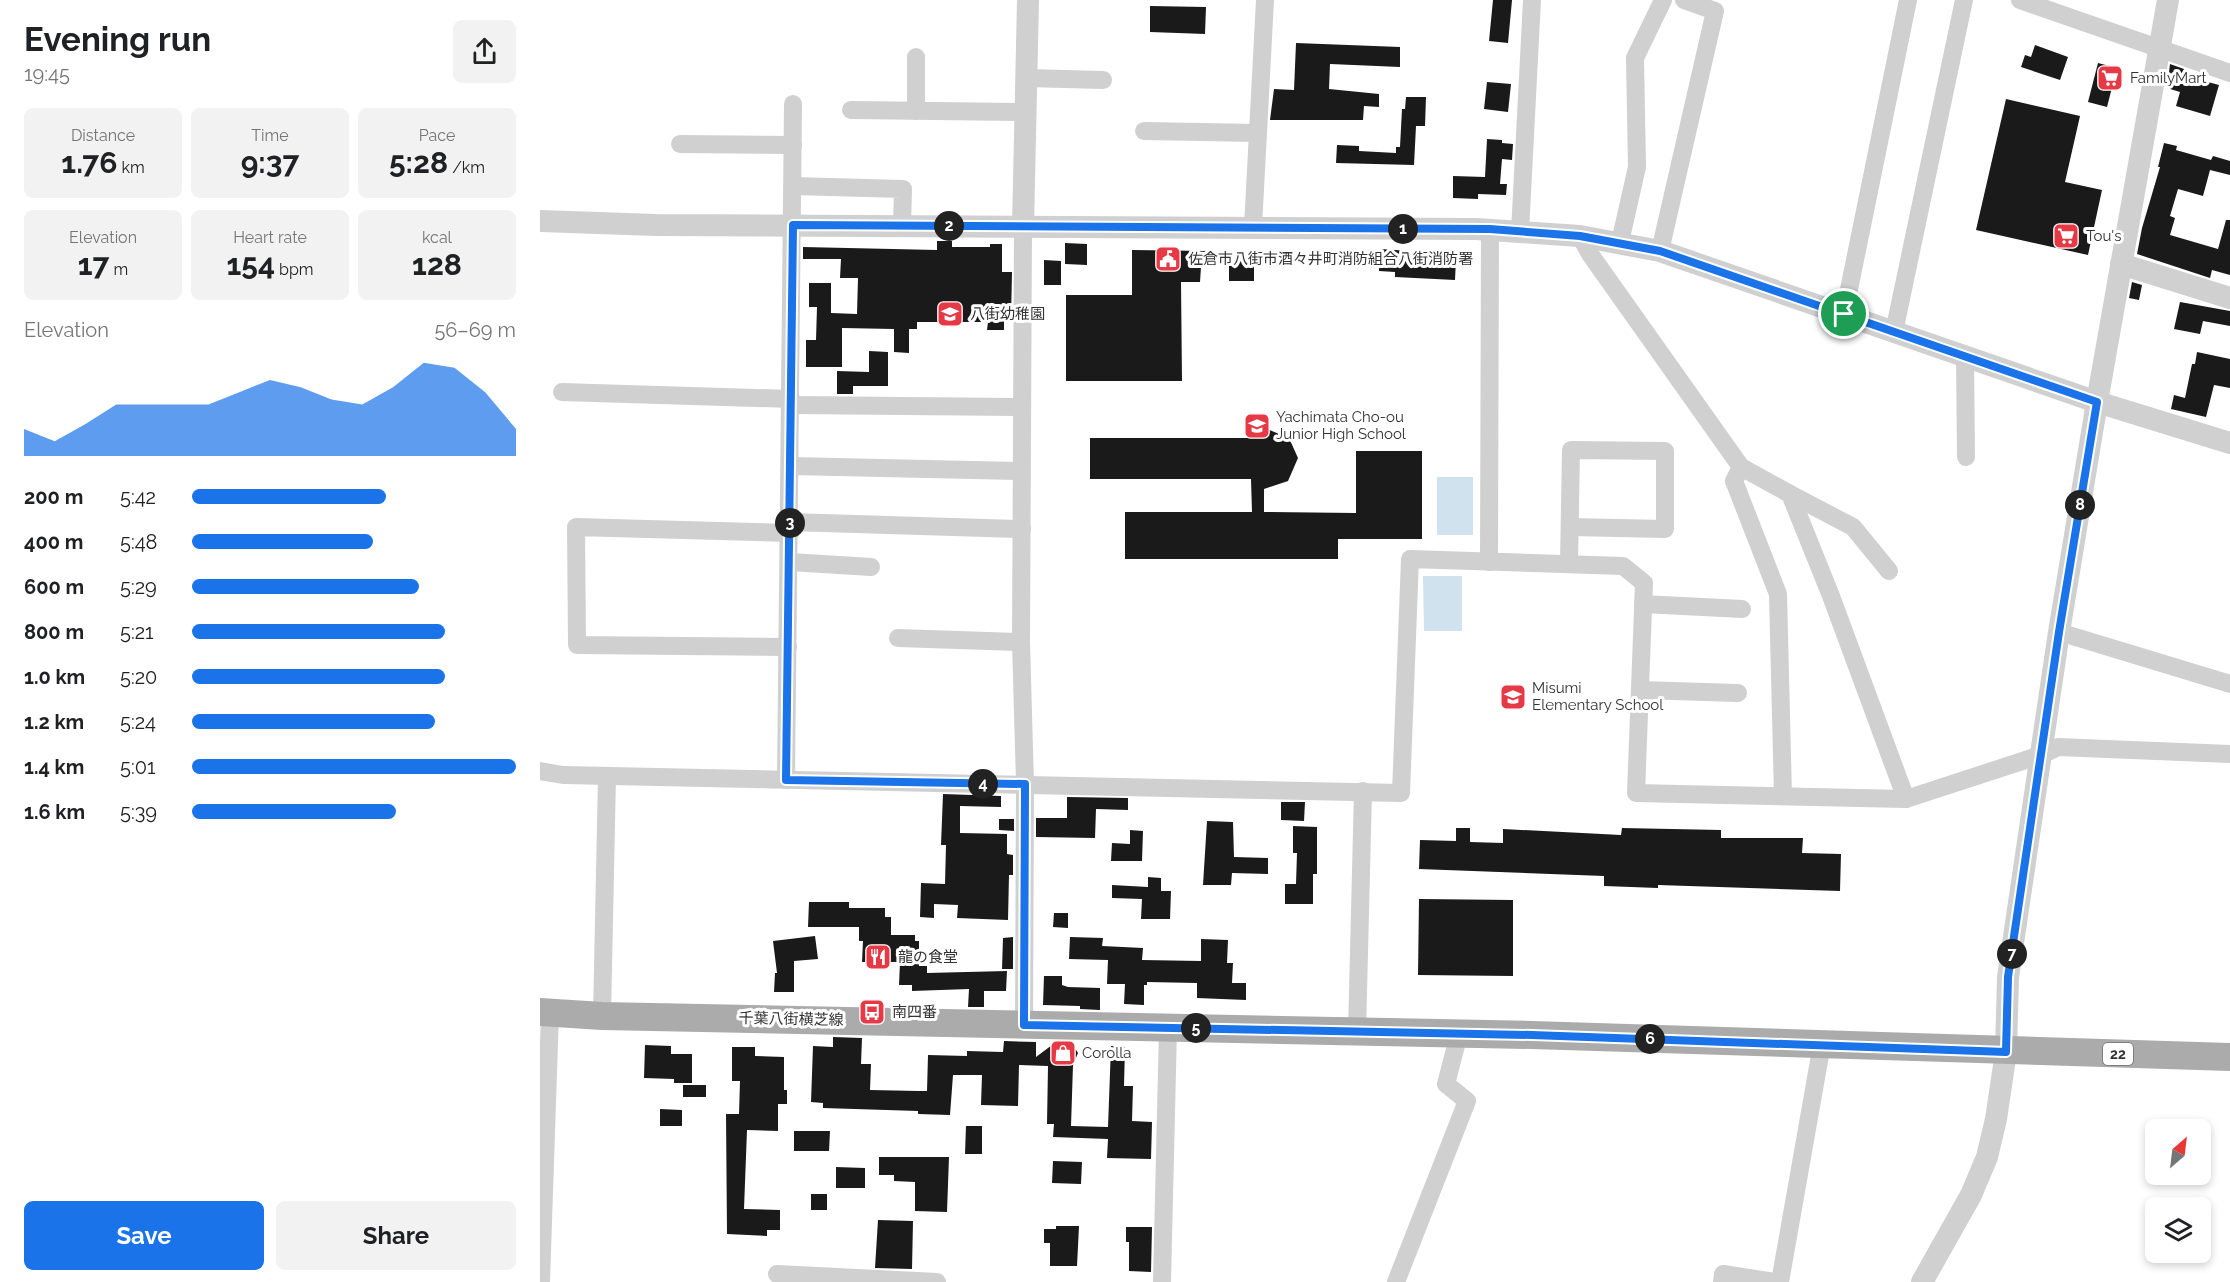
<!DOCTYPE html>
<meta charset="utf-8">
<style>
body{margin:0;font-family:Raleway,"Noto Sans JP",sans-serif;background:#f2f2f2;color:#202124;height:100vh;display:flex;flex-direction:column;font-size:22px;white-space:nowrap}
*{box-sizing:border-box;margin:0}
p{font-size:20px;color:#757577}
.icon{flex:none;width:33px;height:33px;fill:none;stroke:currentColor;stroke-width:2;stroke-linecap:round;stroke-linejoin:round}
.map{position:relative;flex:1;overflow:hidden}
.drawer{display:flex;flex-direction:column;background:#fff;width:540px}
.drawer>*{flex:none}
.needle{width:39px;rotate:28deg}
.tools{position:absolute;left:1605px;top:1119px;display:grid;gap:12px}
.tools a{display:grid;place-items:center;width:66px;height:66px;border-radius:9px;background:#fff;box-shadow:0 3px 9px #0003;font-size:30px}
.pin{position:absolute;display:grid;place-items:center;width:51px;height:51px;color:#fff;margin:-26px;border:3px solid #fff;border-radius:50%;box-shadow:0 2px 6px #0007}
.km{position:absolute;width:30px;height:30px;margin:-15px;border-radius:50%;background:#222;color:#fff;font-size:16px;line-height:30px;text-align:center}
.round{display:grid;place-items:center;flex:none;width:63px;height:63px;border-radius:9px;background:#f2f2f2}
.overview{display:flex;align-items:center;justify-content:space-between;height:102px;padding:0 24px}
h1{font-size:33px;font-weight:700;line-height:45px}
.metrics{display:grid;grid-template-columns:repeat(3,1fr);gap:9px;height:102px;padding:6px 24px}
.metrics div{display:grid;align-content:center;border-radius:9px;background:#f2f2f2;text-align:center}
.metrics b{font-size:30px;font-weight:700}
.metrics small{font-size:16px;font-weight:400}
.metrics p{font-size:16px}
.chart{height:168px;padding:12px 24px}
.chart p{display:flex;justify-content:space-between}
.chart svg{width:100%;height:108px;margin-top:6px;fill:#1a73e8;opacity:.7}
.cta{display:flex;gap:12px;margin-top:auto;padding:12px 24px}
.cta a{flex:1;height:69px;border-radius:9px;background:#1a73e8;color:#fff;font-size:24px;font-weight:700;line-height:69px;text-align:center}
.cta a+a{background:#f2f2f2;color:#202124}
ul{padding:0 24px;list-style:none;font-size:20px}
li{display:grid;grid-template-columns:96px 72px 1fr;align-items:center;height:45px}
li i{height:15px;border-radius:8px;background:#1a73e8}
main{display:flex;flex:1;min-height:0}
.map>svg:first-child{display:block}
</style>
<main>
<section class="drawer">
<div class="overview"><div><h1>Evening run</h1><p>19:45</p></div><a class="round"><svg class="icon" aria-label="share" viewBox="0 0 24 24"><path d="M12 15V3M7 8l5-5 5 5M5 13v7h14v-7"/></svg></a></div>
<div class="metrics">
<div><p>Distance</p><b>1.76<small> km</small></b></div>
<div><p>Time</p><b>9:37</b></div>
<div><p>Pace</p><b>5:28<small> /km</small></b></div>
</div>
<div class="metrics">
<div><p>Elevation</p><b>17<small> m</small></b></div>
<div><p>Heart rate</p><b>154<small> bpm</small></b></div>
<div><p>kcal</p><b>128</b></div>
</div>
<div class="chart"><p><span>Elevation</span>56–69 m</p>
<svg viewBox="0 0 160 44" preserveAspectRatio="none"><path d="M0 44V33L10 38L20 31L30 23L40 23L50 23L60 23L70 18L80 13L90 16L100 21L110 23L120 16L130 6L140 8L150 18L160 33V44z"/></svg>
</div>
<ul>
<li><b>200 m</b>5:42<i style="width:60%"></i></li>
<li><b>400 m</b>5:48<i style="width:56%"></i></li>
<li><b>600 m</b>5:29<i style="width:70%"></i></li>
<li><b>800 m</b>5:21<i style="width:78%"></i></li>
<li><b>1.0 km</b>5:20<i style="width:78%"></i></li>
<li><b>1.2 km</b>5:24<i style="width:75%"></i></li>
<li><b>1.4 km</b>5:01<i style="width:100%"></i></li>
<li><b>1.6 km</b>5:39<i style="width:63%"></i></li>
</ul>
<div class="cta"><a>Save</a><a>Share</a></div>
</section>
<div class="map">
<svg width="1690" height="1282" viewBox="0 0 1690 1282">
<rect width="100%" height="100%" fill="#fff"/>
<!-- water -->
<g fill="#cfe2ee">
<rect x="897" y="477" width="36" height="58"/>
<path d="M883,576H922V631H884Z"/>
</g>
<!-- building -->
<g fill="#1a1a1a">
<path d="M953,0H972L968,43L949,41Z"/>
<path d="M610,6L666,7L665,34L610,32Z"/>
<path d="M756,43L860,47V67L790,64L789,89L839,94V107L824,106L823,120H730L734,89L754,90Z"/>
<path d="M1495,45L1528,57L1520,80L1481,67L1485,55L1491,57Z"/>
<path d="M1558,63L1577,68L1567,107L1548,102Z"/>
<path d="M1630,64L1644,69L1642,75L1679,85L1670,116L1636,106L1640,92L1627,88Z"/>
<path d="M947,82L971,84L968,112L944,109Z"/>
<path d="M866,97H886L885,126H876L874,165L796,163L797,145L819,146V151L856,153V147H860L862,109H865Z"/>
<path d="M1466,99L1540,116L1525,182L1562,190L1548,255L1436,230Z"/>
<path d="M947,139L962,140V143L973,144L972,160L962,159L960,184H967L966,195L938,194V199L913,198V176L945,177Z"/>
<path d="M1624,143L1637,146L1636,150L1671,160L1673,156L1690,161V175L1670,170L1663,196L1638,189L1630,216L1635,218L1630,235L1678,249L1686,220H1690V275L1672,270L1670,278L1597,254L1602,228L1620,167H1618Z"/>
<path d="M397,241H412V247H450V244H462V272H472L471,319H464V330H447L448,322H377V329H369V353L354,352V329L302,328V367H266V340H276L277,307H269V283H291V313L317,314L318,278H300L301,259H263V247L397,250Z"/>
<path d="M525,243L547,244V265L525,264Z"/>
<path d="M840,249L871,251V257L916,259L915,280L855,277V272L839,271Z"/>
<path d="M592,250L669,251V266L661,267L660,282H641L642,381H526V295H592Z"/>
<path d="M696,258H714V281H689V264L696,265Z"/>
<path d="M504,260L521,261V285H504Z"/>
<path d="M1592,282L1602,285L1599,300L1589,298Z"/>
<path d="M1640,302L1690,311V326L1663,321L1660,334L1634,329Z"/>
<path d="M329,351L348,352V386H313V394H297V371L329,372Z"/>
<path d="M1657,352L1690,359V388L1674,385L1666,417L1631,409L1634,395L1645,398L1652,364H1655Z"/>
<path d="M727,429L749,438L758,458L748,481L724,489V512L816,513V451H882V539H798V559H585V512H712L711,479H550V438H707Z"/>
<path d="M403,794L461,796V807L420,806V833L467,834V854L473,855V875H469L468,920L417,918L418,905L394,904V918L380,917L381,883L405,884L406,845H401Z"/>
<path d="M527,797L588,798V810L556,809L555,838L496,837V818H527Z"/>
<path d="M741,802H765L764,821L741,820Z"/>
<path d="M459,819H474V831L459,830Z"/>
<path d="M667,821L693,822L694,857L728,858V874L692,873L691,885H663Z"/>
<path d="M753,826L777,827V874H773V904H745V884H756L757,853H753Z"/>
<path d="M916,828H930V842L963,843V829L1081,835L1082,828L1181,830V838H1263L1262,853L1301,854L1300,891L1118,885V888L1064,886V876L879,869L880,840L916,841Z"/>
<path d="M590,830L603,831L602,861H571L572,843L590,844Z"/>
<path d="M608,877L621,878V891H631L630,919H601L602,899L572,898V885L608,887Z"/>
<path d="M879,899L973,900V976L878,975Z"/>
<path d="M269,902H309V908H345V917H351V935H375V941H379V966H387V973L467,971L466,991H444V1007H428L429,989L372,991V985H359L360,962H322L323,941H319V927H268Z"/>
<path d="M514,913H528V928L513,927Z"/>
<path d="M275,936L278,959L254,961V992H234L235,973H237L233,941Z"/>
<path d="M473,937V969H462L463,938Z"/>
<path d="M530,937L563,938L562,946L603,948L602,960L661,961V939L688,940L687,963H693L692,983H706V1000L657,998V983L607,982V985H604V1005L584,1004L585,984H567L568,960L529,959Z"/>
<path d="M504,976H522V985L528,987L560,988V1010L540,1009V1006L503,1005Z"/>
<path d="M293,1037L322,1038L321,1064H331L330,1090L379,1091H387L388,1055L427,1056V1051L463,1052L464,1041L496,1042V1057L516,1042H531L538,1053L533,1065L531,1126L568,1127L571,1046L585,1047L584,1086H593L592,1121L612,1122L611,1159L567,1158L568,1139L513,1137L514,1124H507L508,1066L479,1065L478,1106L441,1105L442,1075H413L410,1115L378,1114V1111L283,1108V1103L271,1102L273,1046L293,1047Z"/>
<path d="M105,1045L131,1046V1054H152V1083H134V1079L104,1078Z"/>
<path d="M192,1047H215V1056L244,1057V1090H247V1104H238V1131L207,1130L204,1209L240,1210V1230H227V1236L187,1234L186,1114H199L200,1081H192Z"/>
<rect x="143" y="1085" width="23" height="12"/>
<path d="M120,1109L142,1110V1126H120Z"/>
<path d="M426,1126H442V1154H425Z"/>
<path d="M254,1131H290L289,1151H254Z"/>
<path d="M339,1157H409L407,1212L375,1211V1182L354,1181V1175H339Z"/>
<path d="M513,1161L542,1162L541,1184L512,1183Z"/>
<path d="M296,1167L325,1168V1188H296Z"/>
<rect x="271" y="1194" width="16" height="16"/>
<path d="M338,1220L373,1221L372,1269L335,1268Z"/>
<path d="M516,1226H539L537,1266H510V1243H504V1229H516Z"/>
<path d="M586,1227H612L611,1272L589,1271V1242H586Z"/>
</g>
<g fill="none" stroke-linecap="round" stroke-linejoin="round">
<!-- minor -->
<g stroke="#d0d0d0" stroke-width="18">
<path d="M1480,0L1690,73"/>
<path d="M486,78L563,80"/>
<path d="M311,110L486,112"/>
<path d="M376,111V57"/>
<path d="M604,131L718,133"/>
<path d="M140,144L253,145"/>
<path d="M253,186L363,189L362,226"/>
<path d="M483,227L481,642L485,784L484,1025"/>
<path d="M713,227L725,0"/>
<path d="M980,232L992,0"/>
<path d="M1040,236L1050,254L1201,467L1250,494L1291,596L1366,799"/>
<path d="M1080,242L1097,167L1095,58L1123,0"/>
<path d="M1120,251L1175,11L1144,0"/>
<path d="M1304,314L1368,0"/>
<path d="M1354,332L1424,0"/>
<path d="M1425,356L1426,457"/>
<path d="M22,392L251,399"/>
<path d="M251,405L482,407"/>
<path d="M251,466L481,471"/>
<path d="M1201,467L1194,481L1238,594L1243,796"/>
<path d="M1250,494L1313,527L1349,571"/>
<path d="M250,522L482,529"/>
<path d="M250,562L331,567"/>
<path d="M949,562L950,229"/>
<path d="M1029,564L1031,450L1125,451V529L1030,527"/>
<path d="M1103,604L1202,609"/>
<path d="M1519,632L1690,684"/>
<path d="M358,638L481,642"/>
<path d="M248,647L37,645L36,527L250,533"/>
<path d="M1100,690L1198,693"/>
<path d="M0,771L23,775L861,793L870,559L1083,566L1104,583L1096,793L1366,799L1501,755L1518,747L1690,754"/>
<path d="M246,780L253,104"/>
<path d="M62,1016L67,776"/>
<path d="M817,1033L823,791"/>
<path d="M237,1274L397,1282"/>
<path d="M1,1282L10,1013"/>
<path d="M622,1282L628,1028"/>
<path d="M856,1282L927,1101L906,1084L919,1034"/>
<path d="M1182,1282L1183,1274L1235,1282"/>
<path d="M1240,1282L1282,1044"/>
</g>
<!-- tertiary -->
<g stroke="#d0d0d0" stroke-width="22">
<path d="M0,221L116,225L936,229L1040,236L1120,251L1557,402L1690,443"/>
<path d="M483,227L488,0"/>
<path d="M1581,264L1690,298"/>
<path d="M1382,1282L1431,1195L1447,1157L1456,1119L1466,1052L1468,977L1519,632L1557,402L1628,0"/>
</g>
<!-- primary -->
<path stroke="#ababab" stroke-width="28" d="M0,1012L62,1016L992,1035L1690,1057"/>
</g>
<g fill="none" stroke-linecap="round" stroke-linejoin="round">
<!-- route casing -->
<g stroke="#fff" stroke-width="12">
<path id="route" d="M253,225L950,229L1040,236L1120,251L1557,402L1519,632L1468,977L1466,1052L992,1035L484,1025L485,784L246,780Z"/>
</g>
<!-- route -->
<use href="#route" stroke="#1a73e8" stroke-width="8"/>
</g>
<!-- icons -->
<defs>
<g id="supermarket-square" transform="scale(1.35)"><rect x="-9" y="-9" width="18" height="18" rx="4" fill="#e63946" stroke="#fff"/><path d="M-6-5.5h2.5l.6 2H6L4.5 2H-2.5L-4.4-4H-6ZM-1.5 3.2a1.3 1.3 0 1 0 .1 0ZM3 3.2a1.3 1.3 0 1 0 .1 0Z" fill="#fff"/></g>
<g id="civic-square" transform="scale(1.35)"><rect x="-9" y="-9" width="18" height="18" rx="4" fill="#e63946" stroke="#fff"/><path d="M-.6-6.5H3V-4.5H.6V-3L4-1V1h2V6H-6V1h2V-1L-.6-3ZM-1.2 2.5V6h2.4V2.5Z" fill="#fff"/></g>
<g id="school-square" transform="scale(1.35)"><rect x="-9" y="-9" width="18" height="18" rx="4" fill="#e63946" stroke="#fff"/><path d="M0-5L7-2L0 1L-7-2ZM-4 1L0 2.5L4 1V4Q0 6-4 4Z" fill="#fff"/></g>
<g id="restaurant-square" transform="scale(1.35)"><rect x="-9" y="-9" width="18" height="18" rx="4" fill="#e63946" stroke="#fff"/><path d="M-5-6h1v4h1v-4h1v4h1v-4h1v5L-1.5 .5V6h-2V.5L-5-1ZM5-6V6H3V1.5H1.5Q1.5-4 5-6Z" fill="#fff"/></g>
<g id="bus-square" transform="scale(1.35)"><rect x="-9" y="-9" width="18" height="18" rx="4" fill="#e63946" stroke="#fff"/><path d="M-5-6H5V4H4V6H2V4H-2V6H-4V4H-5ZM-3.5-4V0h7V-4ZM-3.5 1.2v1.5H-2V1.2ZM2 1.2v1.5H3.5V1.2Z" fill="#fff"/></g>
<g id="shop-square" transform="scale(1.35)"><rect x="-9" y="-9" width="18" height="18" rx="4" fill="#e63946" stroke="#fff"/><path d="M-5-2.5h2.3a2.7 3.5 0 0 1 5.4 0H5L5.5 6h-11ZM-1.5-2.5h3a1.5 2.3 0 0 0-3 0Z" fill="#fff"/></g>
</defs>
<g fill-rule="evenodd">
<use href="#supermarket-square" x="1570" y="78"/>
<use href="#supermarket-square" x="1526" y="236"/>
<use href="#civic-square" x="628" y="259"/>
<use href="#school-square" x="410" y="314"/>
<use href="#school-square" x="717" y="426"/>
<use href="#school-square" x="973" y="697"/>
<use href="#restaurant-square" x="338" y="957"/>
<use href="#bus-square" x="332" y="1012"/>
<use href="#shop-square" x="523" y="1053"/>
</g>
<g text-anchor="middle" stroke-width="6" stroke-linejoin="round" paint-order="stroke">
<!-- shield labels -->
<rect fill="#fff" stroke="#707070" stroke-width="1.5" x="1563" y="1043" width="30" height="22" rx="4.5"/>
<g font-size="14" font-weight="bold" fill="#333">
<text x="1578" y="1059">22</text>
</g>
<!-- poi labels -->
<g font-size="15" fill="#333" stroke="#fff" text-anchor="start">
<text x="1590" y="83">FamilyMart</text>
<text x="1546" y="241">Tou's</text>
<text x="648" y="264">佐倉市八街市酒々井町消防組合八街消防署</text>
<text x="430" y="319">八街幼稚園</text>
<text x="736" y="422">Yachimata Cho-ou<tspan x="736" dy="17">Junior High School</tspan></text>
<text x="992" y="693">Misumi<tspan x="992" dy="17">Elementary School</tspan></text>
<text x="358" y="962">龍の食堂</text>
<text x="352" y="1017">南四番</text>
<text x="542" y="1058">Corolla</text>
</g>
<!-- street labels -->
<g font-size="15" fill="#333" stroke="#fff">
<text transform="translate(251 1019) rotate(1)" y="5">千葉八街横芝線</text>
</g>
</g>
</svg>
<div class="tools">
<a><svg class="needle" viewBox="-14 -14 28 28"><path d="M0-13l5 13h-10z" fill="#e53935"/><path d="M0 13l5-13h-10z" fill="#757577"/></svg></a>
<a><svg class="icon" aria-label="layers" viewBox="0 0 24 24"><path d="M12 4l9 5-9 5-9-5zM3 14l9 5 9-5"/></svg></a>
</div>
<div class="pin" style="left:1304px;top:314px;background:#1e9e55"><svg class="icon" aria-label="arrive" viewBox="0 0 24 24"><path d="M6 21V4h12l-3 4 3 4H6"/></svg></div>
<b class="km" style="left:863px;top:229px">1</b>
<b class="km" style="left:409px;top:226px">2</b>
<b class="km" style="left:250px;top:523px">3</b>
<b class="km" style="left:443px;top:784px">4</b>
<b class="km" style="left:656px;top:1028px">5</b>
<b class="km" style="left:1110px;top:1039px">6</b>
<b class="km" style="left:1472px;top:954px">7</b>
<b class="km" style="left:1540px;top:505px">8</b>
</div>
</main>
